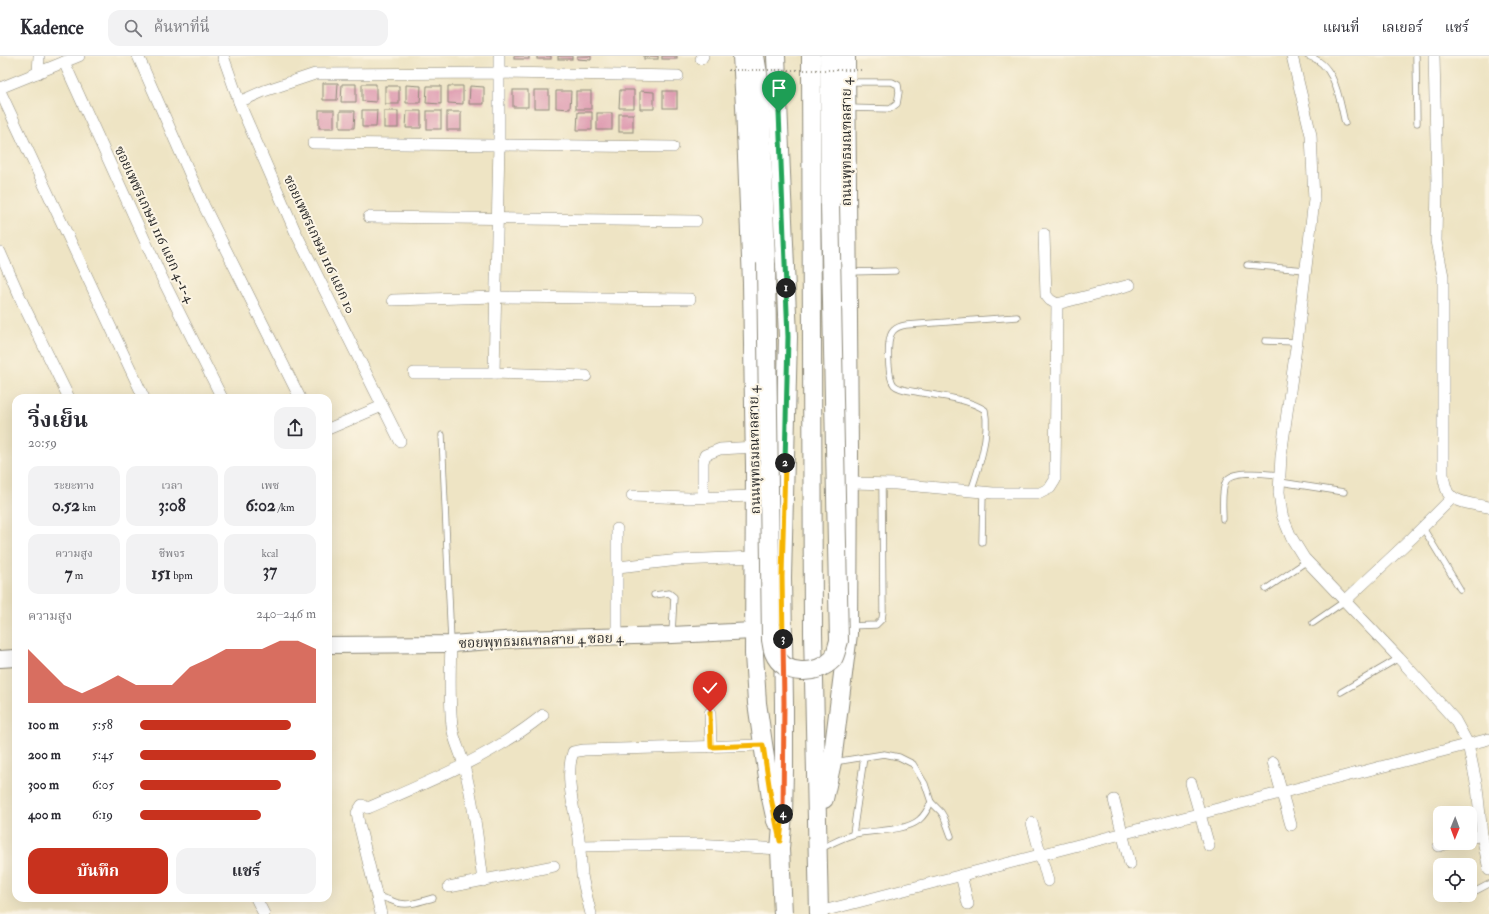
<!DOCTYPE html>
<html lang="th">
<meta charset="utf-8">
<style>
body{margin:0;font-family:"IM FELL Double Pica","Noto Serif Thai",serif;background:#f2f2f3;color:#2b2b33;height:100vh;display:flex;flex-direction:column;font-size:15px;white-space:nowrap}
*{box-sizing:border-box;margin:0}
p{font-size:13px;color:#7c7c81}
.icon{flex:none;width:22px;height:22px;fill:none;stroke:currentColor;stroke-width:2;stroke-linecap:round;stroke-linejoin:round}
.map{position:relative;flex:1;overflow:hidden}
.side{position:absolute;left:12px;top:338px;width:320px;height:508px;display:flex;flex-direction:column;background:#fff;border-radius:12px;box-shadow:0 4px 16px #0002}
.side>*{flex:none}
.needle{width:26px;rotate:181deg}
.buttons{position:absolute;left:1433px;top:750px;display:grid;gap:8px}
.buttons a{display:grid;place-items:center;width:44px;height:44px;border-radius:8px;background:#fff;box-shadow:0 4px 16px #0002;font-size:20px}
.pin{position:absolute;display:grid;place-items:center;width:34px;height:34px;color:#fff;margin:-41px -17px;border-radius:50% 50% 50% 0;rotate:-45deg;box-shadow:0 0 4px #0007}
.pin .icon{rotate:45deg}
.km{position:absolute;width:20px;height:20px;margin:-10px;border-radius:50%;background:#222;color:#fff;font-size:11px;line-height:20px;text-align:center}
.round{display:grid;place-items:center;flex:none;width:42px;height:42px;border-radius:12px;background:#f2f2f3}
.overview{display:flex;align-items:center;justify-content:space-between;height:68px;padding:0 16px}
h1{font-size:22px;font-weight:700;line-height:30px}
.stats{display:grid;grid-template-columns:repeat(3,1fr);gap:6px;height:68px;padding:4px 16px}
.stats div{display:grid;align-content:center;border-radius:10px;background:#f2f2f3;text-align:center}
.stats b{font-size:17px;font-weight:700}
.stats small{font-size:11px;font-weight:400}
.stats p{font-size:11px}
.chart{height:112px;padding:8px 16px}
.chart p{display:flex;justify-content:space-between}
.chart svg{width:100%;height:72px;margin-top:4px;fill:#c8321e;opacity:.7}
.cta{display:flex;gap:8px;margin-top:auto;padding:8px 16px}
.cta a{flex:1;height:46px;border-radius:12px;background:#c8321e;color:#fff;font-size:16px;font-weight:700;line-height:46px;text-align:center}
.cta a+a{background:#f2f2f3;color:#2b2b33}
ul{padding:0 16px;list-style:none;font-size:13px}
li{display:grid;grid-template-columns:64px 48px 1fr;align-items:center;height:30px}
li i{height:10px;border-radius:5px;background:#c8321e}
header{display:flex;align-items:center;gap:24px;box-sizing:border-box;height:56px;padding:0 20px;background:#fff;border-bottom:1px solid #e1e1e2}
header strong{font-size:19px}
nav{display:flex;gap:22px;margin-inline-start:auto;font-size:14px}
.search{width:280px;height:36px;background:#f2f2f3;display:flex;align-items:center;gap:10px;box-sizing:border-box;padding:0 14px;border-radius:12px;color:#7c7c81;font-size:15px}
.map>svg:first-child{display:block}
</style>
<header>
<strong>Kadence</strong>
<div class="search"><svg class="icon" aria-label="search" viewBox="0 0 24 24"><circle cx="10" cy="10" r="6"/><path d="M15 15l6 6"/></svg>ค้นหาที่นี่</div>
<nav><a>แผนที่</a><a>เลเยอร์</a><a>แชร์</a></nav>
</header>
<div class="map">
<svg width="1489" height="858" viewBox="0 0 1489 858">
<rect width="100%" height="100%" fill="#fcf5e5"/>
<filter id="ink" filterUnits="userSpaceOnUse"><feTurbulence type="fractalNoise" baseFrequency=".025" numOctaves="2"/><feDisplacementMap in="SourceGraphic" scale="8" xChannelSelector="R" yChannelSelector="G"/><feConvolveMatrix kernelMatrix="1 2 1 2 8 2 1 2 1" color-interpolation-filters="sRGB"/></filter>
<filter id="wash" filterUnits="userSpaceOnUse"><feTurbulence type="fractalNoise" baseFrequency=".012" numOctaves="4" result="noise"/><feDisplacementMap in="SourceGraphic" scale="16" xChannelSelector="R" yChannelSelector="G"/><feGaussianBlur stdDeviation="0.9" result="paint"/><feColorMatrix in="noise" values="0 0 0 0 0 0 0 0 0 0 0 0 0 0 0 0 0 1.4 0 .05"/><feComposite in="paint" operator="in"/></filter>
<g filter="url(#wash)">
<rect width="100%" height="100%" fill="#eee4c4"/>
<g id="blocks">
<!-- building -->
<g fill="#dd97ae">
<rect x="514" y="0" width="15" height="3"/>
<rect x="537" y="0" width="14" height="3"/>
<rect x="558" y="0" width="14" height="3"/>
<path d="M577,0H591V4L577,3Z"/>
<rect x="644" y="0" width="14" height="3"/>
<rect x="662" y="0" width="15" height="3"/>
<path d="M323,27H338L337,44H323Z"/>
<path d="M342,28H356V46H341Z"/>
<path d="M362,28H376V46L362,45Z"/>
<path d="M406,29L421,30L420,47H406Z"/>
<rect x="385" y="30" width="14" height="18"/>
<path d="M427,30H441V48L426,47Z"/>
<path d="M448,30H463V48L448,47Z"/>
<path d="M470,30L484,31V48H469Z"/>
<rect x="513" y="34" width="15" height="17"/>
<rect x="534" y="34" width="15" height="18"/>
<path d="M620,34H634V52H619Z"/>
<path d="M556,35H571L570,53L556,52Z"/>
<rect x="576" y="35" width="15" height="18"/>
<path d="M640,35L654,36V53H640Z"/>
<rect x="663" y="35" width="14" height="17"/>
<rect x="319" y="54" width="15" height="18"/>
<path d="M362,54H377L376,71H362Z"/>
<path d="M340,55H355L354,72H340Z"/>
<rect x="384" y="55" width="14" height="17"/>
<path d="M407,55H421V72H406Z"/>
<rect x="427" y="55" width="14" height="18"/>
<rect x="447" y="56" width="14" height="18"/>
<path d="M578,56H592V74H577Z"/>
<rect x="597" y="57" width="15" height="17"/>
<rect x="619" y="58" width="14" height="18"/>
</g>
</g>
</g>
<g filter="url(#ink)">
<use href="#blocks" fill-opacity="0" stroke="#8c8878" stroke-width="1"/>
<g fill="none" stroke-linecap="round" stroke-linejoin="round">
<!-- lane casing -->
<g stroke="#8c8878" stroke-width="7">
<g id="lane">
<path d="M1308,0C1336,8 1339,43 1345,67"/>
<path d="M1416,0L1417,67"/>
<path d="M848,52L890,53L897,48L899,36L898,29L892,26H849"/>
<path d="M1247,209L1306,214"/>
<path d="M849,216L895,215"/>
<path d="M1265,285L1297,286"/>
<path d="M442,379L451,586"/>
<path d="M1280,426L1344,436"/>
<path d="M971,435C979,412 990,378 985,354C966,342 939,340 917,336C911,335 899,334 894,329C888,322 888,296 889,287C890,275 895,271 906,269L1017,261"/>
<path d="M1223,463C1223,454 1221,433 1226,425C1233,413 1267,418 1280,419"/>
<path d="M1423,472L1460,533"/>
<path d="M982,486L983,436"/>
<path d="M1266,533L1307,505"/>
<path d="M654,539L669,537L674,541L672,577"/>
<path d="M1313,567L1345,545"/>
<path d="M850,570L876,569L882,563L883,556L882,428"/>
<path d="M1341,636L1399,602"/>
<path d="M834,706L884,698L899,701L913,708L925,728L931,746L941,756L944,761L951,780"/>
<path d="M853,778L864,701"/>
<path d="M820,793C831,788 843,781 855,778C873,774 904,776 919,764C925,759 928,753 931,746"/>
<path d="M1470,838L1489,828"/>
<path d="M377,841C385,841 391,845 398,847C410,850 422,845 433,842"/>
<path d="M1461,843L1469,839"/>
</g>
</g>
<!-- street casing -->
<g stroke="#8c8878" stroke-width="12">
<g id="street">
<path d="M138,0L204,150L300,342"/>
<path d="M223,0L241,51L295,175L400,385"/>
<path d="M1292,0L1311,79L1314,144L1299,270L1281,400L1279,436L1282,459L1291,481L1304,502L1399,602L1455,664L1468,688L1477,731L1482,779L1489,814"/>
<path d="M1434,0L1437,127L1436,185L1443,220V418C1444,425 1445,431 1448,437C1455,447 1477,449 1489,451"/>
<path d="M701,3L703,0"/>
<path d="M64,6L162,222L222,342"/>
<path d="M38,17L39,0"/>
<path d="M0,32L79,0"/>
<path d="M0,35L144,342"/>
<path d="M239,46L264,35L315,18L499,17L678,20"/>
<path d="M313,87L673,91"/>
<path d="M369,161L696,165"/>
<path d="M1044,178L1046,239L1050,244L1057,248"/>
<path d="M0,196L23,248L69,342"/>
<path d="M393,244L496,241L690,243"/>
<path d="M414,317H494L586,320"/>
<path d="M494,317L499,88V0"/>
<path d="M328,373L382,350"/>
<path d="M849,427L896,428L993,437H1040L1050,432L1055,424V417L1057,248L1130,229"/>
<path d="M632,440L689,442L755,440"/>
<path d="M703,441V406L705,399L720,393L755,391"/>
<path d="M617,473V581"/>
<path d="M618,511L679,504L755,501"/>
<path d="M1345,545L1412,482L1453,441"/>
<path d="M451,588C450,615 449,642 452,670C454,686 461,696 464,710C474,748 478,786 483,825"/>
<path d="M710,657L711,691"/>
<path d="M1273,706L1291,769"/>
<path d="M1191,727L1209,790"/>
<path d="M1114,744L1130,808"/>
<path d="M1032,767L1048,825"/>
<path d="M1470,782L1482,779"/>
<path d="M580,790L696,788L780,793"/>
<path d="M1439,790L1449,787"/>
<path d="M961,819L968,848"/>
<path d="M449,831L554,810"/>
<path d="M256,842L264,858"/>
<path d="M819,856L1489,683"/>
<path d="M381,858L359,768L357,757L362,749L368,752C428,726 491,701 543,659"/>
<path d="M591,858C588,845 584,832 582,819C581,806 580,794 579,782C575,756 564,721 573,696L584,694L763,689"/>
</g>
</g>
<!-- secondary casing -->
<g stroke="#8c8878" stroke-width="18">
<g id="secondary">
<path d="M328,589L451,588L519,583L672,579L753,575"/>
<path d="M0,603L16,602"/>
</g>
</g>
<!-- primary casing -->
<g stroke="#8c8878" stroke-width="20">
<g id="primary">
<path d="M742,0L745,50L752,227L755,410L754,598L757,647L771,742L776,765"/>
<path d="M755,0L760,30L766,207"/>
<path d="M776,0L788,281L782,521L784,647V714L783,758L780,793L783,858"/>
<path d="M811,0L813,577L819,858"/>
<path d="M829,0L830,148"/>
<path d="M824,743L832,706L848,578L849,396L846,0"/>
</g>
</g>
<!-- lane -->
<use href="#lane" stroke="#fff" stroke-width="5.5"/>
<!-- street -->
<use href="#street" stroke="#fff" stroke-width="11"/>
<!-- secondary -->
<use href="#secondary" stroke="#fff" stroke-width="16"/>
<!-- primary -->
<use href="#primary" stroke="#fff" stroke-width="18"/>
<!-- primary-bridge casing -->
<g stroke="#8c8878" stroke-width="20" stroke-linecap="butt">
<path id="primary-bridge" d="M766,207L771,584C772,588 772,593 774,597C783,620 817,620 833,603C836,599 837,590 839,585L830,148"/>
</g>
<!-- path-bridge -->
<path stroke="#8c8878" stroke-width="2" stroke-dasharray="1 3" stroke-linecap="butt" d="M728,14H862"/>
<!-- primary-bridge -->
<use href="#primary-bridge" stroke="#fff" stroke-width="18"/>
</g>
</g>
<g fill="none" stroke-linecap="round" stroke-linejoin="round" filter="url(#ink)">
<!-- split-1 casing -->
<g stroke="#fff" stroke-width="8">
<path id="split-1" d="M779,56L786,232"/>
</g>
<!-- split-2 casing -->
<g stroke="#fff" stroke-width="8">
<path id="split-2" d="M785,407L788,281L786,232"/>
</g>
<!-- split-3 casing -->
<g stroke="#fff" stroke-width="8">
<path id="split-3" d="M783,583L782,521L785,407"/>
</g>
<!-- split-4 casing -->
<g stroke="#fff" stroke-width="8">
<path id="split-4" d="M783,583L784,647L783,758"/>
</g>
<!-- split-5 casing -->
<g stroke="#fff" stroke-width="8">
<path id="split-5" d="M710,656L711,691L763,689L771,742L780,785L783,758"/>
</g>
<!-- split-1 -->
<use href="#split-1" stroke="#22a559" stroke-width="5"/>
<!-- split-2 -->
<use href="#split-2" stroke="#22a559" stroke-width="5"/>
<!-- split-3 -->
<use href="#split-3" stroke="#f5b400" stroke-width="5"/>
<!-- split-4 -->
<use href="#split-4" stroke="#f0652b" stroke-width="5"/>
<!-- split-5 -->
<use href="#split-5" stroke="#f5b400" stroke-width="5"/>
</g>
<g text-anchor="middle" stroke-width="4" stroke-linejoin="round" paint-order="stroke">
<!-- street labels -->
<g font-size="14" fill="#2b2b2b" stroke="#fcf5e5">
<text transform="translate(846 86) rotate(-90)" y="5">ถนนพุทธมณฑลสาย 4</text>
<text transform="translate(155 168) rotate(65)" y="5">ซอยเพชรเกษม 116 แยก 4-1-4</text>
<text transform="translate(320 188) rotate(65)" y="5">ซอยเพชรเกษม 116 แยก 10</text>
<text transform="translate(754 394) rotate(-91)" y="5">ถนนพุทธมณฑลสาย 4</text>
<text transform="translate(541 584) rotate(-2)" y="5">ซอยพุทธมณฑลสาย 4 ซอย 4</text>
</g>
</g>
</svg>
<div class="buttons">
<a><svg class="needle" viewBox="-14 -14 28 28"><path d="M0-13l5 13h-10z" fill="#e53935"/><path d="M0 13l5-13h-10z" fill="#7c7c81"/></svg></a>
<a><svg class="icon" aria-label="locate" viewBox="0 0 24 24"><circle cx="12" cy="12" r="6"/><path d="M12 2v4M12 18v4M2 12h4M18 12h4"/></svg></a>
</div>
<div class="pin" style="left:779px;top:56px;background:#1e9e55"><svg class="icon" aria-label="arrive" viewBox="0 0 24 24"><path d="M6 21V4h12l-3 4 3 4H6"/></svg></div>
<div class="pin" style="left:710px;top:656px;background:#d93025"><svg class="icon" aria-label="check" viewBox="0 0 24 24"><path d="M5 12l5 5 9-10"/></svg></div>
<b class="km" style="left:786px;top:232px">1</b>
<b class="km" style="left:785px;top:407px">2</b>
<b class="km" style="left:783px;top:583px">3</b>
<b class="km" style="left:783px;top:758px">4</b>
<section class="side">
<div class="overview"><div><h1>วิ่งเย็น</h1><p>20:59</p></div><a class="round"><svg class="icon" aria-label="share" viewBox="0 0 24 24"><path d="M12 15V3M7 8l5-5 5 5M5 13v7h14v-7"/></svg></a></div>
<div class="stats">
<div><p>ระยะทาง</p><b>0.52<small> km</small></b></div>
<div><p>เวลา</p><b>3:08</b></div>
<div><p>เพซ</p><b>6:02<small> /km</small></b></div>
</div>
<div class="stats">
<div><p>ความสูง</p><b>7<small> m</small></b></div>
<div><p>ชีพจร</p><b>151<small> bpm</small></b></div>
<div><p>kcal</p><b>37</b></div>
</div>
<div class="chart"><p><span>ความสูง</span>240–246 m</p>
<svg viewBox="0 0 160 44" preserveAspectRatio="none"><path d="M0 44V11L10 22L20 33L30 38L40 33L50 27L60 33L70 33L80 33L90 22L100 17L110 11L120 11L130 11L140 6L150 6L160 11V44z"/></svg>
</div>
<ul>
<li><b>100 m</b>5:58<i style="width:86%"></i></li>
<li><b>200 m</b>5:45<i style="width:100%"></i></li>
<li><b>300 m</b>6:05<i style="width:80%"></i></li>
<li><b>400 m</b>6:19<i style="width:69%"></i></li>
</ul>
<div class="cta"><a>บันทึก</a><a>แชร์</a></div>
</section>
</div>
